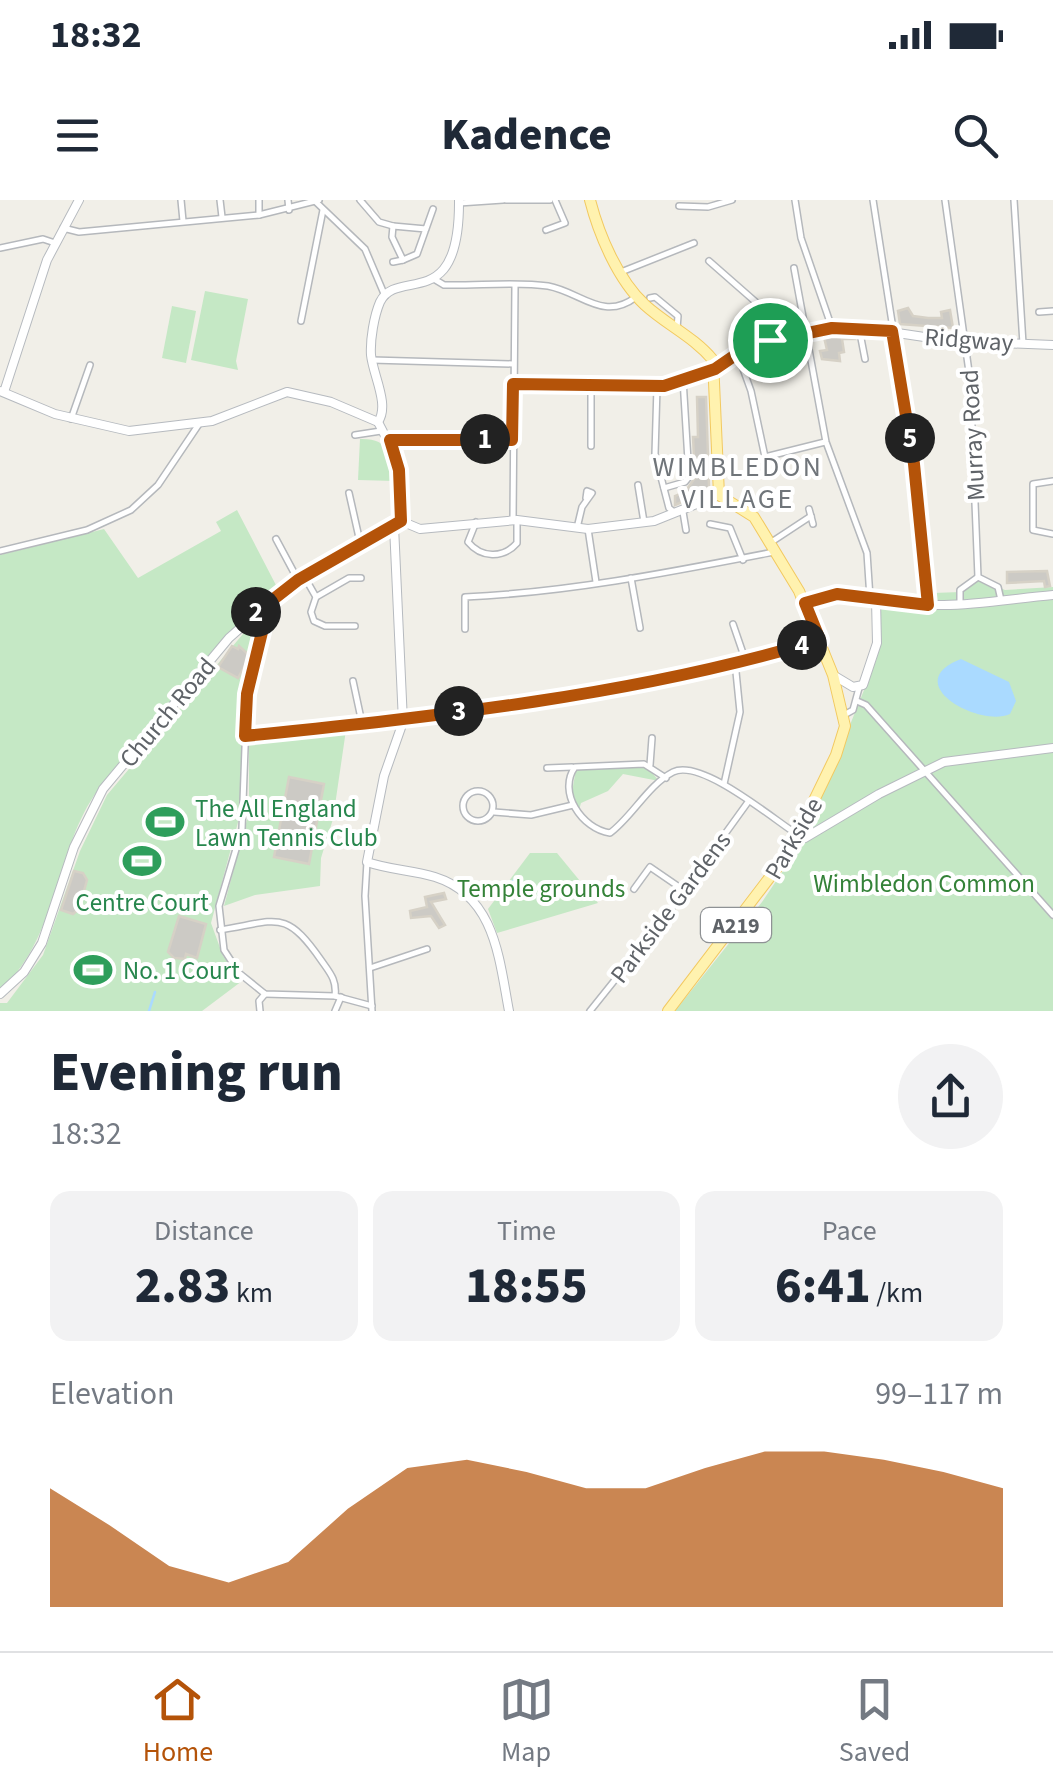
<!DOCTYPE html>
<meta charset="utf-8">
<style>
body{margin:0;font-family:"Source Sans 3",sans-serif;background:#f2f2f3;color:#1f2937;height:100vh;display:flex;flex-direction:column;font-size:38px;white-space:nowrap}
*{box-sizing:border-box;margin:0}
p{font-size:32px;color:#747a83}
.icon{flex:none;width:55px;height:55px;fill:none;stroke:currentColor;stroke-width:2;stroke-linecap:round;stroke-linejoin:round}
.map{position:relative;height:811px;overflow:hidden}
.drawer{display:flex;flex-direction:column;background:#fff;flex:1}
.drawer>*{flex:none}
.pin{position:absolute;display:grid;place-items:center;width:85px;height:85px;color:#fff;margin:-42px;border:5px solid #fff;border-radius:50%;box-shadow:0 2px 10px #0007}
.km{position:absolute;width:50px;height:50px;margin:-25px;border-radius:50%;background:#222;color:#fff;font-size:28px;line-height:50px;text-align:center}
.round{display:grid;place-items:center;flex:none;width:105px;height:105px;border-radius:52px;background:#f2f2f3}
.headline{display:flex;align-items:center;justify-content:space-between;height:170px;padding:0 50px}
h1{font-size:55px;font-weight:800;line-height:75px}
.metrics{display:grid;grid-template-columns:repeat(3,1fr);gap:15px;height:170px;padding:10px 50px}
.metrics div{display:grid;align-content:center;border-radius:20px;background:#f2f2f3;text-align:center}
.metrics b{font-size:50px;font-weight:800}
.metrics small{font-size:28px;font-weight:400}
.metrics p{font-size:28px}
.chart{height:280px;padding:20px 50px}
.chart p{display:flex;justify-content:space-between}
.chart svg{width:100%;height:180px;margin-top:10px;fill:#b45309;opacity:.7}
.status{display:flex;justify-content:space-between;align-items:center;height:70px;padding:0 50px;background:#fff;direction:ltr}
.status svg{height:28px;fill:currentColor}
header{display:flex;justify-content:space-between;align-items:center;height:130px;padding:0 50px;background:#fff;font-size:45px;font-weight:800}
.dock{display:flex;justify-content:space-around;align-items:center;height:140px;border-top:2px solid #e0e1e3;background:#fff;font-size:28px;color:#747a83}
.dock a{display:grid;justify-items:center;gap:5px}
.dock .on{color:#b45309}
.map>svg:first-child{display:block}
</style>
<div class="status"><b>18:32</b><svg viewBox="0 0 49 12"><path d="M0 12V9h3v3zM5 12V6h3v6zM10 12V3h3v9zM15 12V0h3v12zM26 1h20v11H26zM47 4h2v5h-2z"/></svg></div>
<header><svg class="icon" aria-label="menu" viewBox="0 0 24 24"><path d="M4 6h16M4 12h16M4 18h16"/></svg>Kadence<svg class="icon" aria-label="search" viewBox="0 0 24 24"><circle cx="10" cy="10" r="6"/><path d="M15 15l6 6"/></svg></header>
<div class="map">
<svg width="1053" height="811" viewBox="0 0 1053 811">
<rect width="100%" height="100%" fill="#f1efe8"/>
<!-- green -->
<g fill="#c5e8c5">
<path d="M205,91L248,99L236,161L238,170L191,160Z"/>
<path d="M172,106L196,111L186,163L162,158Z"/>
<path d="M360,239C389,238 393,255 395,281L358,280Z"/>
<path d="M237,310L278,389C236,427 201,469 164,512C138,542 107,572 87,607C53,670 55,739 0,791V355L104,329L138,378L221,331L216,322Z"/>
<path d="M980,380L1005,390L1053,387V392L943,402L876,395L961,392Z"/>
<path d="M1053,397V811H675L762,702L803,641L877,458L879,404L952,409Z"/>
<path d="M248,428L257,433L242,501L241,611L211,723L223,756L242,781L202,811H0V803H7L43,755L80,651L107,595Z"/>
<path d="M346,530L333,619L321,658L320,686L255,695L224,706L249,612V540Z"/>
<path d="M638,566L647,567L659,581L623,574L608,591L581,603L579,610L572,592L576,569Z"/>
<path d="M530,653H557L598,703L497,733L488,709Z"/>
</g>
<!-- water -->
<path fill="#aadaff" d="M961,459L1009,482L1016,501L1010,514C979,528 898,483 961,459Z"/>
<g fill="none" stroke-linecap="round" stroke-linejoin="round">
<!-- stream -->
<g stroke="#aadaff" stroke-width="2.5">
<path d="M507,688L515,679"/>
<path d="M149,811L155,792"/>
</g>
</g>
<!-- building -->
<g fill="#cccac5" stroke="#d6d1c6" stroke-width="2.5">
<path d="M908,108L913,116L928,118H942L941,112L950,110L953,128L900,124L898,111Z"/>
<path d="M854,136L855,139H842L844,152L839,153L840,161L822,159L820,151L827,150L824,137Z"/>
<path d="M697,197H706L709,286L706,292L675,305V296L685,292L695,278L693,237H698Z"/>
<path d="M1047,371L1050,386L1045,387L1044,381L1007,383V372Z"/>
<path d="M232,446L238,449L239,446L250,456L238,478L218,467Z"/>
<path d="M289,577L324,584L309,664L274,657Z"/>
<path d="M74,671L83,673L87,680L79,709L73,714L61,710Z"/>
<path d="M444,693L446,699L431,702L445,725L439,728L431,716L411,718L410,711L427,707L425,697Z"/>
<path d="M179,716L206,724L197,758L186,754L185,759L174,758L168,752Z"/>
</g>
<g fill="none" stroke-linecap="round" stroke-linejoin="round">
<!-- street casing -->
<g stroke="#b5b8bc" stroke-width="8">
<g id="street">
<path d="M181,0L183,21"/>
<path d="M220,0L222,17"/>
<path d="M259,0V15"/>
<path d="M288,0L289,10"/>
<path d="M360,0L379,22L393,26"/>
<path d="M506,0H550"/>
<path d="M795,0L801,38L832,128"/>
<path d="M873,0L914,264L928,403"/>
<path d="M945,0L970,179L978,377L998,387L1001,400"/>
<path d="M1014,0L1023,144"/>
<path d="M316,2L365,49L385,96"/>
<path d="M459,3L503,0"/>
<path d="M679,6L708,7L732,0"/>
<path d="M63,28L79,32L259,15L319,0"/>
<path d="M426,29L393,26L392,37L403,60L417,54L433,9"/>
<path d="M546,30L565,23L555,0"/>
<path d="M0,48L43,39L55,43"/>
<path d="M709,61L758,104L769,140"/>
<path d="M393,62L403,60"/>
<path d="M794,68L826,242L867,353L870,398"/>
<path d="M621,72L694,43"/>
<path d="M434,79L444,85C477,86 515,81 548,86C581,92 603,122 636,97"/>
<path d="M650,98L655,97L678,116L677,128"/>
<path d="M1039,112L1053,111"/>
<path d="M301,121L323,10"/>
<path d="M859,128L865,159"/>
<path d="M738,155L751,191L765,257L825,242"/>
<path d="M372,160L513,164"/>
<path d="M774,176L784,171L777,138"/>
<path d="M513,184L657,187L712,170"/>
<path d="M657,187L655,254L669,308L674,312"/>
<path d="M71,219L90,165"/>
<path d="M355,235L381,231"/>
<path d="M390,240H511"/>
<path d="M591,246V185"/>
<path d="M1053,281L1033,284V330L1053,334"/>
<path d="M638,285L644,322"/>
<path d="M664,288L685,282L689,277L683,179"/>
<path d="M349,293L360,342"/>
<path d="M809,309L813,324"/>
<path d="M683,312L686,330"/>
<path d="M513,320L515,86"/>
<path d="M476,322L468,342C481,358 503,359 517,343V320"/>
<path d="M710,324L730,328L743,360"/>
<path d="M577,328L582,307L592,293L587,291L586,298"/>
<path d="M588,329L596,382"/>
<path d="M276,339L298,380"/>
<path d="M770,343L811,316"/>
<path d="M0,351L87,330L131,310L158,285L199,224"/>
<path d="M304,376L316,397L311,412L314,421L325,426H355"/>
<path d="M631,378L640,428"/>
<path d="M316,397L349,378H361"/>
<path d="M960,404V390L978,377"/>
<path d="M249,420L262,432L247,494L242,629L219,706L224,750L239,773L265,794L335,796L372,806"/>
<path d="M733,424L745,459"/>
<path d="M465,429V397C570,392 671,372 774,352"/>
<path d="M262,430L268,410"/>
<path d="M353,481L362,523"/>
<path d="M857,501L866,505L1053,715"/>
<path d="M844,515L853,510L859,488"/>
<path d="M245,535L597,493L818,441"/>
<path d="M650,565L652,538"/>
<path d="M547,568L572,567"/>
<path d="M666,578L644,564L575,567C557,592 582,629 610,633C632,617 648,585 673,572C701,558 773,619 798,635"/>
<path d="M724,584L740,512L735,462"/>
<circle cx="478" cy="606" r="15"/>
<path d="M494,612L531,615L573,605"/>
<path d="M367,662L365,696L372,811"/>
<path d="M634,689L650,667L685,691"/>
<path d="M220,730C277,721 285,708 321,760C330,773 337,780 335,796"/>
<path d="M370,768L427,749"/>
<path d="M260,811L259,801L265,794"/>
<path d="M335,811L341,797"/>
<path d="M590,811L663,720L748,602"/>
</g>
</g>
<!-- secondary casing -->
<g stroke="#b6babf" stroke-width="10">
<g id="secondary">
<path d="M715,169L750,145L832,128H864L951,141L1053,145"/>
<path d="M0,191L55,214L129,231L212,221L287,192L331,202L378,222"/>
<path d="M4,192L47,60L79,0"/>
<path d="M378,222C390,205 373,175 371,155C370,140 374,116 380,102C398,66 460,116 459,0"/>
<path d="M378,222L398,261L401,321"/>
<path d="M401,321L420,329L517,320L588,329L654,321L719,295"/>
<path d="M394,326L403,522L384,576L367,662C390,670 412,670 435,677C495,696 499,758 509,811"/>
<path d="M805,403C849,386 897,406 944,405C980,405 1017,398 1053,395"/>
<path d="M833,475L853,487L863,485L877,443L876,400"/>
<path d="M798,635L805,638L879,594L944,562L1053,548"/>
<path d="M0,794L24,772L42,743L74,647L103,589L229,438L287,387L401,321"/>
</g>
</g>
<!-- primary casing -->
<g stroke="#f2c960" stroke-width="12">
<path id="primary" d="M590,0C599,35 618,80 645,105C667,125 694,137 713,160L719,295L754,317L799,391L833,475L845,526L836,555L789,652L668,811"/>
</g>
<!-- street -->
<use href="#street" stroke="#fff" stroke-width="5"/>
<!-- secondary -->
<use href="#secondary" stroke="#fff" stroke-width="8"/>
<!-- primary -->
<use href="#primary" stroke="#fff2af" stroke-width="10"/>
</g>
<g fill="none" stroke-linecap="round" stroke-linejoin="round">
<!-- route casing -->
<g stroke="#fff" stroke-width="20">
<path id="route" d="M832,128L892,131L914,264L928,405L837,394L805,403L820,440C633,496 439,516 245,536L247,494L262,432L248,419L298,380L401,321L399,270L390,240H512L513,184L664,186L715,169L750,145Z"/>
</g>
<!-- route -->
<use href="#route" stroke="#b45309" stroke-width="12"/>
</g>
<!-- icons -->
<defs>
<g id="stadium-bare" transform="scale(3)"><path d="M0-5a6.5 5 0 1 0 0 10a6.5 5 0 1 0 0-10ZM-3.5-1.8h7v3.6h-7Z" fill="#2e9e5b" stroke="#fff" stroke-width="2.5" paint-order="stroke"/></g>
</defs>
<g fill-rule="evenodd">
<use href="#stadium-bare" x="165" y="622"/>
<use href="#stadium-bare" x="142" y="661"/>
<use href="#stadium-bare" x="93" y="770"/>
</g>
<g text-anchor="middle" stroke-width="8" stroke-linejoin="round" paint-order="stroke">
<!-- shield labels -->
<rect fill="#fff" stroke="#8f9295" stroke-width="2.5" x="701" y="708" width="70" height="34" rx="8"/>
<g font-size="22" font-weight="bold" fill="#5f6368">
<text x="736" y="733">A219</text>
</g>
<!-- street labels -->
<g font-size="25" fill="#5f6368" stroke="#fff">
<text transform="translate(969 139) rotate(4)" y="9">Ridgway</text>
<text transform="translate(972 235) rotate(-93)" y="9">Murray Road</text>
<text transform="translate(167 512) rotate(-50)" y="9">Church Road</text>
<text transform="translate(793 638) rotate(-60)" y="9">Parkside</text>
<text transform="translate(670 707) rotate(-53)" y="9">Parkside Gardens</text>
</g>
<!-- leisure labels -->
<g font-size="25" fill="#27864d" stroke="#fff" text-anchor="start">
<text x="195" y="617">The All England<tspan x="195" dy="29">Lawn Tennis Club</tspan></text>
<text x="142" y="711" text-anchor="middle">Centre Court</text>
<text x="123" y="779">No. 1 Court</text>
</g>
<!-- park labels -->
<g font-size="25" fill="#348238" stroke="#fff">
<text x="924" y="692">Wimbledon Common</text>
<text x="541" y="697">Temple grounds</text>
</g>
<!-- neighbourhood labels -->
<g font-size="28" letter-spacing="2.5" fill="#70757a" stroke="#fff">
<text x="738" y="276">WIMBLEDON<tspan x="738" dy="32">VILLAGE</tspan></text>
</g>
</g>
</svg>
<div class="pin" style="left:770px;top:140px;background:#1e9e55"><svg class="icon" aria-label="arrive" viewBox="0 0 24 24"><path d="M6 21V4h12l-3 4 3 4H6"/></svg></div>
<b class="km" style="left:485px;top:239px">1</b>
<b class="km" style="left:256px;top:412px">2</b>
<b class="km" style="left:459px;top:511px">3</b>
<b class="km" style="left:802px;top:445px">4</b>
<b class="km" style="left:910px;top:238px">5</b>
</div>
<section class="drawer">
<div class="headline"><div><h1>Evening run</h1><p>18:32</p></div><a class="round"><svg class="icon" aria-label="share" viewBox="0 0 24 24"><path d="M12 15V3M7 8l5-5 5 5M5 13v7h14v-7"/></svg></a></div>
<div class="metrics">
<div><p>Distance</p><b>2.83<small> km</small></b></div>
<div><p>Time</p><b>18:55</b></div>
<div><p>Pace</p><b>6:41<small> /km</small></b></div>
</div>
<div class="chart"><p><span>Elevation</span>99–117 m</p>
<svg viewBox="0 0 160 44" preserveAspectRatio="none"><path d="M0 44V15L10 24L20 34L30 38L40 33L50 20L60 10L70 8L80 11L90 15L100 15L110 10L120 6L130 6L140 8L150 11L160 15V44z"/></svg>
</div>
</section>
<nav class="dock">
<a class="on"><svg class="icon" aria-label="home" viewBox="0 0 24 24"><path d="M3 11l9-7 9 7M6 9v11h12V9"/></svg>Home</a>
<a><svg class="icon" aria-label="map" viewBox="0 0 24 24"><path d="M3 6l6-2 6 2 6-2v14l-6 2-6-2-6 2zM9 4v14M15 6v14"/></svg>Map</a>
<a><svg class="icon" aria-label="saved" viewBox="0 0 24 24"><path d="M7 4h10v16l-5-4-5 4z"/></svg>Saved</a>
</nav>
